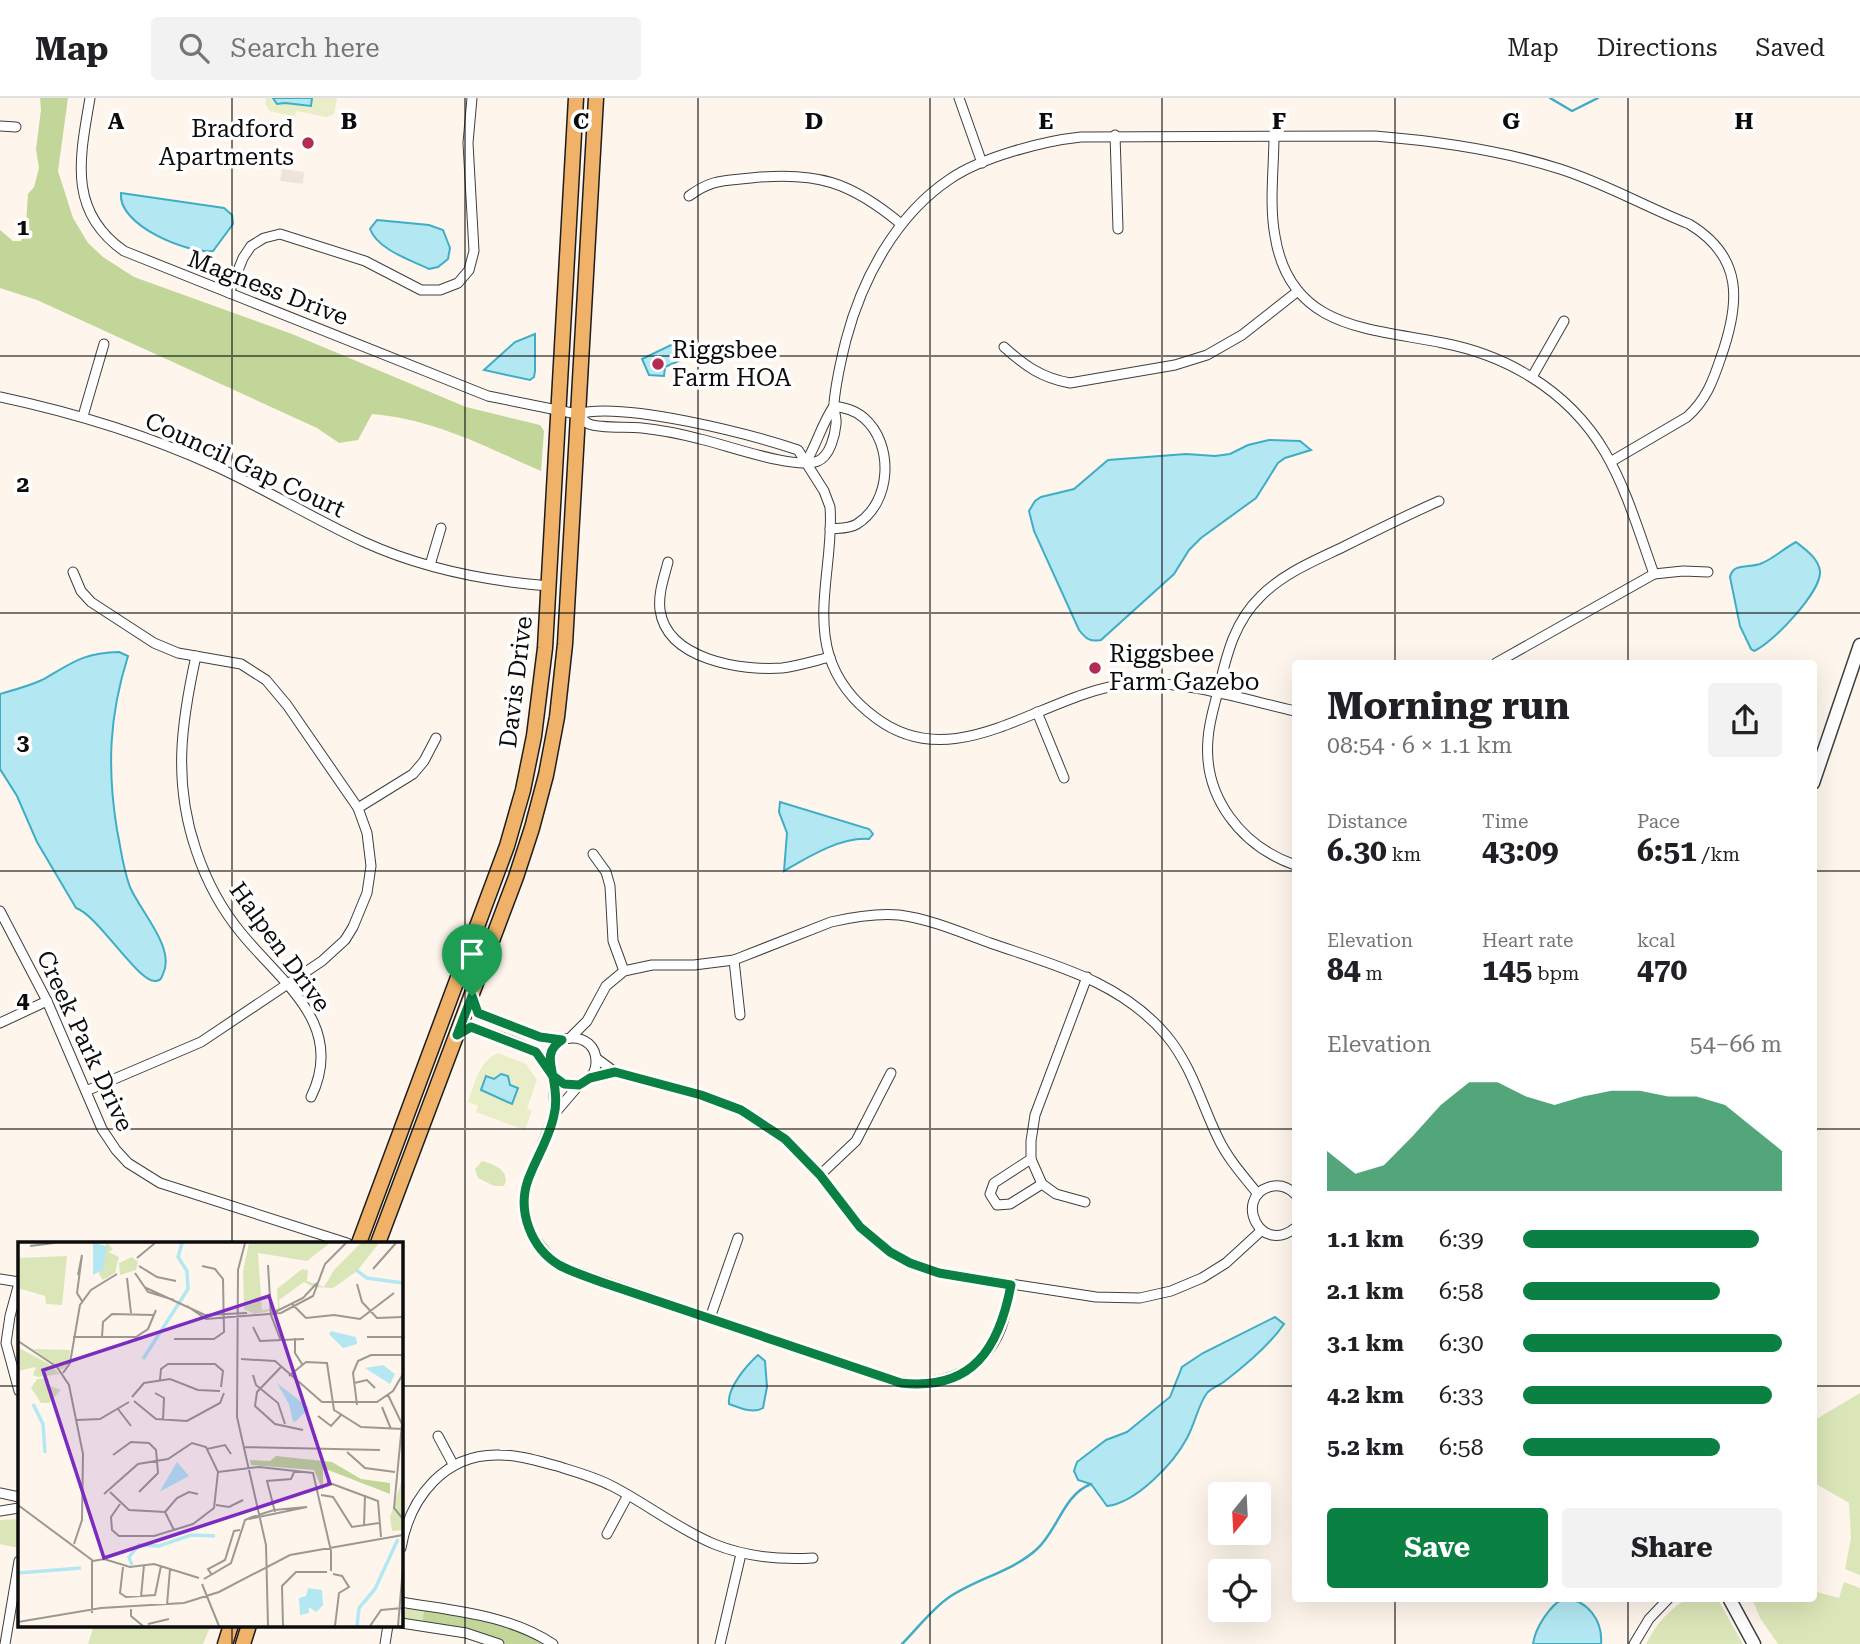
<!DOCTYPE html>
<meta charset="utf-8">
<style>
body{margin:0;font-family:"Roboto Serif",serif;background:#f2f2f2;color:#202124;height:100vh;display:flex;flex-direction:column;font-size:26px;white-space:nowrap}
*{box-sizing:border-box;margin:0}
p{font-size:23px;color:#757577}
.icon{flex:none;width:38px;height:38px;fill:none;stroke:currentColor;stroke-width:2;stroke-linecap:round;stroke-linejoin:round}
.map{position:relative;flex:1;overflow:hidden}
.side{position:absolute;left:1292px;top:562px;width:525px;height:942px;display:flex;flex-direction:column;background:#fff;border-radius:7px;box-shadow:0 7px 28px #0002}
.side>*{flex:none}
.needle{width:46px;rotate:198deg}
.fabs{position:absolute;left:1208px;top:1384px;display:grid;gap:14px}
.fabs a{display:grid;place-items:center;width:63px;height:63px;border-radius:7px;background:#fff;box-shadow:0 7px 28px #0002;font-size:35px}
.pin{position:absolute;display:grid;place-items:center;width:60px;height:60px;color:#fff;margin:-72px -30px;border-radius:50% 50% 50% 0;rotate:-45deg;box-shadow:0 0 7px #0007}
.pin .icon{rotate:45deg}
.round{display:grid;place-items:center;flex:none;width:74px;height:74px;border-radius:7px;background:#f2f2f2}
.head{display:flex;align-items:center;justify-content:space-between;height:119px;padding:0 35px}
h1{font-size:38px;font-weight:700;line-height:52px}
.metrics{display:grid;grid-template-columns:repeat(3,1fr);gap:10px;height:119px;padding:7px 35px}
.metrics div{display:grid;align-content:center}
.metrics b{font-size:30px;font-weight:700}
.metrics small{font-size:19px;font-weight:400}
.metrics p{font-size:19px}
.chart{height:196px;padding:14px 35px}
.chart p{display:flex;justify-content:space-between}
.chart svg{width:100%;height:126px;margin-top:7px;fill:#0b8043;opacity:.7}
.primary-button{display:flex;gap:14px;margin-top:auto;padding:14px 35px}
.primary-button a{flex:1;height:80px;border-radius:7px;background:#0b8043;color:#fff;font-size:28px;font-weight:700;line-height:80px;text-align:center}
.primary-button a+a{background:#f2f2f2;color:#202124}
ul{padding:0 35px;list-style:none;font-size:23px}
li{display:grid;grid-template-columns:112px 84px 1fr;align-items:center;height:52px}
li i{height:18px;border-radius:9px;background:#0b8043}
header{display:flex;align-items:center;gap:42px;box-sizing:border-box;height:98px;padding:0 35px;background:#fff;border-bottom:2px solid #e0e0e0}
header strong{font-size:33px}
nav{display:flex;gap:38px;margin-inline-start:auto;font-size:24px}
.search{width:490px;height:63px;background:#f2f2f2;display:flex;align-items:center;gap:18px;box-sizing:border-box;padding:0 24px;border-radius:7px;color:#757577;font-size:26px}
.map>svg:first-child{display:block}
</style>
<header>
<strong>Map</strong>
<div class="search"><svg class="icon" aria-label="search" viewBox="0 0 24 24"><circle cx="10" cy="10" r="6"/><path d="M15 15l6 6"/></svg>Search here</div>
<nav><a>Map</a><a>Directions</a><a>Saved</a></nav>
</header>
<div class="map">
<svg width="1860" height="1546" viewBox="0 0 1860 1546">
<rect width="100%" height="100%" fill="#fef6ec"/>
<!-- green -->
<g fill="#dae6b8">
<path d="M482,1063C494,1066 511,1073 504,1088H494L478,1080L475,1071Z"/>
<path d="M1860,1295V1477L1845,1471L1851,1440L1849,1405L1813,1384V1323Z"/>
<path d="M19,1421V1450L0,1446V1422Z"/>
<path d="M1844,1484L1860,1490V1546H1778L1760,1520L1752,1500H1813V1493L1839,1500Z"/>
<path d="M1689,1500H1717L1743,1546H1646C1655,1527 1670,1510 1689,1500Z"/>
<path d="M409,1509L424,1512L422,1524L404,1521L402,1515Z"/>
<path d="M94,1527H211L203,1546H88Z"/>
</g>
<!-- forest -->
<g fill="#c1d698">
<path d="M40,0H68L58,73L73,120L88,145L103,159L134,179L292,236L466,309L540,327L544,333L541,373C486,349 434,321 372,316L358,342L339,345L317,330L37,202L0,190V132L13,143H21L26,127L28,96L34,89L39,70L36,51L41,12Z"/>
<path d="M424,1512L502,1526L543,1546H506L497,1541L422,1524Z"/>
</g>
<!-- pitch -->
<g fill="#e9eec9">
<path d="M266,0H336L337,1L334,16L326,19L296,13L295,19L270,13L265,6Z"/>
<path d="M498,955L526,966L537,982L527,1010L532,1013L525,1032L476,1014L478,1008L468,1004C475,985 479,963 498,955Z"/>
</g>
<!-- plaza -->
<path fill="#ede4dc" d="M282,71L304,74L303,86L280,83Z"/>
<!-- water -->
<g fill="#b3e8f2" stroke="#3fadc5" stroke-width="2">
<path d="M273,0H312L311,8L285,5L277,6Z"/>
<path d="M121,95L224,110L232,117L233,126L213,153C188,156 117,127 121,95Z"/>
<path d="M377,122L429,127L443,132L450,150L448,161L438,169L429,171C411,162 378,152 370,131Z"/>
<path d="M535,236V273L534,279L530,282L484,272L515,244Z"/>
<path d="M673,246L681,262L665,269L664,278L649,277L642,261Z"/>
<path d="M1269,342L1300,343L1311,352L1285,360L1278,365L1256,400L1201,440L1189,452L1174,476L1101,542C1090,544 1086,541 1079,532L1034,433L1029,413L1035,403L1041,399L1074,391L1108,362L1186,356L1215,358L1230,356L1248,347Z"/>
<path d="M1796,444C1806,452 1818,460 1820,473C1822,493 1772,546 1754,553L1751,551L1740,528L1730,479C1733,465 1748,470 1760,466C1773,461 1783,451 1796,444Z"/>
<path d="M119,554L128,558C109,618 107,670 117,732C121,751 123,771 130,789C140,813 176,850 163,876C161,881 161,882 156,883C139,886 98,817 76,810L37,744L17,698L0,671V596C14,592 29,588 42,582C72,565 82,555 119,554Z"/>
<path d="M780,704L869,731L873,736L869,741C840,739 808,759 784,773L787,735L779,714Z"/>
<path d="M501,976L508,978L510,987L518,990L512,1006L481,992L486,978L494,981Z"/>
<path d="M1275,1219L1284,1226C1269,1248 1246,1267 1225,1283C1220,1287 1211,1290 1207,1295C1198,1307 1195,1326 1187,1340C1174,1365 1136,1405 1107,1408L1091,1386L1078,1382L1074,1373L1077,1364L1106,1342L1127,1334L1170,1299L1182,1269L1203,1255Z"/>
<path d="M758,1257L765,1263L767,1289L763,1310C753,1316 740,1310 729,1306C727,1290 746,1268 758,1257Z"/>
<path d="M1564,1500C1588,1502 1603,1523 1601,1546H1533C1535,1530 1550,1507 1564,1500Z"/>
</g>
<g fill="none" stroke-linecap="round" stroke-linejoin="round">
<!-- stream -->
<g stroke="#3fadc5" stroke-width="2.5">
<path d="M1550,0L1572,13L1598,0"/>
<path d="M902,1546C917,1531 931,1512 948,1500C975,1481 1012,1474 1037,1451C1058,1432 1063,1397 1091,1386"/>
</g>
<!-- minor casing -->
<g stroke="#3f3f3f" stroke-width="11">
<g id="minor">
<path d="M90,0C80,59 67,113 124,153L488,298L577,316C623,303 750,336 798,352L824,393L830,409C834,457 815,509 829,557C837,583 854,604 876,620C957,681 1044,594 1128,586C1181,581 1242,601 1295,613"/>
<path d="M959,0L982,65"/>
<path d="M0,28L16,29"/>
<path d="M1115,37L1118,131"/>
<path d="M1274,37C1274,70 1269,106 1275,138C1290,232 1370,230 1443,245C1474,251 1504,262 1531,279C1610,328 1625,395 1654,476"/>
<path d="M689,98C712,81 724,83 751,80C816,73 851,84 901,126"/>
<path d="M229,195L243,160L251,148L264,140L280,136L365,163L421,192H440L458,185L469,172L474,153L468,45L472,0"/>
<path d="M1004,249C1025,268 1042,280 1070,285L1175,267L1207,257L1242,237L1298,193"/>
<path d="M1532,279L1564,223"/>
<path d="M0,299C75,315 147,337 217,369C267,392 314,421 364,444C421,470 486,483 549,488"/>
<path d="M577,316C580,318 585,324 589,326C602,331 628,328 642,330C662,332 681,336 700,341C727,347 794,372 818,363C830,358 835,337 836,326C837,319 833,312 834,305C836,284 841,262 846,242C862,181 896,117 950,81C982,59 1043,43 1081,39L1375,38C1437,43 1501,52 1560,71C1604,85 1646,109 1689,126C1744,159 1740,205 1721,259C1713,283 1706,302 1687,319L1612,363"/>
<path d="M83,318L104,246"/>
<path d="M806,364C817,346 822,325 834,308"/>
<path d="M830,431C839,430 849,431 857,426C892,404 894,346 864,320C855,312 845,310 834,308"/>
<path d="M668,464C664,480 658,495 660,512C667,562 742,573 782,570C798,568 814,563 830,559"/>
<path d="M430,467L441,430"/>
<path d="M73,474L81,493L91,504L154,545L178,555L241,566L266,582L287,607L358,710L367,735L371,768L367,795L353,829L345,842L322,863L201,944L86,993"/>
<path d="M196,558C181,626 173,684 196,752C206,782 222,812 242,836C283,886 346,927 311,999"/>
<path d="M1496,565L1654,476L1683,473L1708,474"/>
<path d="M1037,614L1064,680"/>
<path d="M358,710L413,676L424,663L436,640"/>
<path d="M593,756L606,774L610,788L613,843L624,873"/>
<path d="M1295,767C1241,748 1203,699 1208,641C1209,623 1215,606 1219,589C1227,555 1235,523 1261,498C1284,475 1314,463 1343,449C1375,433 1407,417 1439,403"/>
<path d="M0,813L47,903L102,1031L116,1052L128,1065L160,1085L347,1145"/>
<path d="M734,862L740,917"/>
<path d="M472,898L478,915L540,939L562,942"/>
<path d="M0,925L47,903"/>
<path d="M458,937L471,929C487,935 527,946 537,956C547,964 550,979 561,985C570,989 579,988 587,983C593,978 596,971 596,964C597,931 544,931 549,970"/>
<path d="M570,940L587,923L606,888L624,873L652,867H694L734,862L831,824C853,819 876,815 899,817C930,821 960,834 990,845C1054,867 1120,883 1166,937C1192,968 1201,1005 1218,1040C1228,1061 1244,1079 1258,1096"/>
<path d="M596,960L615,974L720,1003L757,1021L785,1041L801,1056L820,1077L851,1119L880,1146L910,1165L939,1175L1096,1199L1140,1200L1171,1193L1202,1180L1226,1165L1262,1132"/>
<path d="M553,977L555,1015"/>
<path d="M579,987L555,1015L528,1082L524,1105L529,1130L535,1141L551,1161L568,1171L887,1281C932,1293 983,1277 1001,1230C1006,1216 1008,1201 1011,1187"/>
<path d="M1031,1061L994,1085L990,1096L997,1107L1010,1106L1042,1086"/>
<path d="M820,1077L856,1043L891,975"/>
<path d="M1295,1096C1288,1089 1279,1086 1269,1089C1234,1100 1260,1158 1295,1130"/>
<path d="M1085,1104L1056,1096L1042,1086L1031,1061V1043L1035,1017L1087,879"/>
<path d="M0,1181L19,1184"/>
<path d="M19,1185L10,1218L6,1245L19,1293"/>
<path d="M710,1220L738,1140"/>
<path d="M438,1338L453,1366"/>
<path d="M0,1395L19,1399"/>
<path d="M0,1413L19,1410"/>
<path d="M607,1436L628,1397"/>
<path d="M401,1450C410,1399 445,1355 500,1357C519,1357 538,1363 557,1368C576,1374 595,1379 612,1388C647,1406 678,1431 714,1446C746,1459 779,1462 813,1460"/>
<path d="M401,1504C453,1513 507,1516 553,1546"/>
<path d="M401,1525L466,1535L499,1546"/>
<path d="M5,1546L19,1463"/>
<path d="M385,1546L388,1527"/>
<path d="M720,1546L741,1456"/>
<path d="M1634,1546L1649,1521L1669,1500"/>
</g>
</g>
<!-- tertiary casing -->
<g stroke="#3f3f3f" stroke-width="15">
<g id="tertiary">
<path d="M1813,685L1860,547"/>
<path d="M1729,1500L1754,1546"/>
</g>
</g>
<!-- primary casing -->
<g stroke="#1d1d1d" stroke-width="17">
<g id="primary">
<path d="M359,1145L507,748L523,692L534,638L545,550L576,0"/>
<path d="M378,1145L516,779L532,730L546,677L557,619L565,546L596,0"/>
<path d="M225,1546L231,1527"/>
<path d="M243,1546L249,1527"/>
</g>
</g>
<!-- minor -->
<use href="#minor" stroke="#fff" stroke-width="9"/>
<!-- tertiary -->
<use href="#tertiary" stroke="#fff" stroke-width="12"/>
<!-- primary -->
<use href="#primary" stroke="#f0b269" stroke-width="14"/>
</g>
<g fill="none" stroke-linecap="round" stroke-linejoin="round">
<!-- route casing -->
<g stroke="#fff" stroke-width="14">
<path id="route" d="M472,898L478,915L540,939L562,942C546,952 550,963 553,979C555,989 557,1006 554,1017C550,1039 536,1060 528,1082C517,1113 531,1150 559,1167C573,1175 589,1179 604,1185L901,1285C973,1293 999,1250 1011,1187L939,1175L910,1165L890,1154L860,1129L820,1077L785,1041L741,1012L701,997L615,974L590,980L579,987L564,986L552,977L536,954L471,929L457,937L472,898"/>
</g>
<!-- route -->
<use href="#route" stroke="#0b8043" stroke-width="9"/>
</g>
<!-- grid -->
<path fill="none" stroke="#0c0c0c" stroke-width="2" stroke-opacity="0.55" d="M232,0V1145M465,0V1546M698,0V1546M930,0V1546M1162,0V1546M1395,0V565M1628,0V565M0,258H1860M0,515H1860M0,773H1295M1813,773H1860M0,1031H1295M1813,1031H1860M0,1288H19M401,1288H1295M1813,1288H1860M1395,1500V1546M1628,1500V1546M232,1527V1546"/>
<!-- markers -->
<g fill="#b32c51" stroke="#fff" stroke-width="2.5">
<circle cx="308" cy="45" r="7"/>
<circle cx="658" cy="266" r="7"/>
<circle cx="1095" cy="570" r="7"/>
</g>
<g text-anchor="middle" stroke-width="7" stroke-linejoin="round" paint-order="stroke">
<!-- poi labels -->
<g font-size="24" fill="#0c0c0c" stroke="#fff" text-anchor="start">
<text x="294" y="39" text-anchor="end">Bradford<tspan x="294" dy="28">Apartments</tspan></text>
<text x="672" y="260">Riggsbee<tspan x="672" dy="28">Farm HOA</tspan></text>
<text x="1109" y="564">Riggsbee<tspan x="1109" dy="28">Farm Gazebo</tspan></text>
</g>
<!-- street labels -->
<g font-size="24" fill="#0c0c0c" stroke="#fff">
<text transform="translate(268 190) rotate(21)" y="8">Magness Drive</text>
<text transform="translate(245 367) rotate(25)" y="8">Council Gap Court</text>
<text transform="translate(516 584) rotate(-83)" y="8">Davis Drive</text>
<text transform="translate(280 849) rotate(54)" y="8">Halpen Drive</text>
<text transform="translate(85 943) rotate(65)" y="8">Creek Park Drive</text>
</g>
</g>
<!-- overview -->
<g transform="translate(18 1144)">
<rect width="385" height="385" fill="#fef6ec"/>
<path d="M89,1L95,7L91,10L101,15L97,31L85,38L81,32ZM231,1H312L289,19L240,11L244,68L260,66L259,47L284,27L290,28L289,39L306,45L316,28L343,1H361L339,29L315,46L295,45L286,40L261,58L262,67L236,72L226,67L225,29ZM49,14L44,63L28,62L27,54L0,46V16ZM114,15L120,20L118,28L102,33L101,21ZM1,106L33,123L42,132L20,135L15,133L18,125L0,129ZM15,107L52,108L51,121L44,128ZM30,136L32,144L43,148L31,161H23L13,146L19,137ZM385,235V288L374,289L372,275Z" fill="#dae6b8"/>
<path d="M258,214L314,220L343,237L372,241V252L305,226V249L296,228L233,223L232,218L252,219Z" fill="#c1d698"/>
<path d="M75,1L89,4L85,28L75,33ZM313,89L338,95L339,102L325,106L311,92ZM365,123L377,132L372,142L347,126ZM259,141L291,166L278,179L275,180L271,162ZM159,220L171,234L139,251L142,249ZM290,346L304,348L305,363L298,370L291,365V371L282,373L281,356L288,354Z" fill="#b3e8f2"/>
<path fill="none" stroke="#b3e8f2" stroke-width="3.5" d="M338,28L349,36L385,41M125,117L170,47L169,29L160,15L164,1M15,162L25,182L27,211M114,323L111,315L121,303L141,304L173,293L197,294M0,331L63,326M339,384L341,366L357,347L380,297"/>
<path fill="none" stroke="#9d9892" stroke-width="2" d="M227,1L220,28L219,175L248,303L250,384M12,4L36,1M119,16L137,1M250,23L253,73L263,99M121,24L139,35L158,39M355,27L378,1M117,31L130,50L156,58M60,33L64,13L59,51L64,59M109,36L113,71M339,42L344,60L359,76L385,75M126,45L187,73L229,71M274,62L288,76L316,73L342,77L376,51M169,64L188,77L263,71L295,54L307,22L328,1M255,71L285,56L299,41M235,85L242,99L286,97M55,95H118L130,87L138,68M84,95L85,80L94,72L136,73M349,95H385M277,96V111L284,122M156,97H196L206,90L205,37L197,27L184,24M0,99L39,125L51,143L65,212L64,278L56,302M223,117L257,119L304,160H359L375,149L385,132M263,125L239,150L237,164L257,182L285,188M45,131L52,121L62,63L73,48L99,32M235,133L238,143L260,161L267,182M271,134L288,120L309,121L316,168L343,185L385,187M142,138L143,127L150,122H197L205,129L203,145M336,141L349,138L357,146M137,151L146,156L145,178M370,153L384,182L376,266L385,277M114,155L126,141L152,137L180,148L202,149M116,159L138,177L169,179L202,161L206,151M339,163L335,131L340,119L353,113H385M364,165L373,187M100,167L113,184M300,174L313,184L324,172M59,178L82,177L111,160M226,205L362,208M189,207L207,203L213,212M329,210L347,226L377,230M95,213L113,200L131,201L138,208L140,231L121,250M200,230L241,225L295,231L313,309V329M309,240L360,259L363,295M92,250L111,268L147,270L156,288M86,252L120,222L150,217L174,201L188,205L200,230M303,253L315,255L334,285L361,281M102,262L93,275L94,288L101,294H136L175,282L196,266L200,230M0,263L74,318V371M198,263L211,265L225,258M147,270L159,256L171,250L180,252M257,270L249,239L273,237L277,228M346,284L347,253M75,319L86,317L112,325L136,322L181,336M105,325L102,351L108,355L137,353L143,324M315,332L324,334L331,345L321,351L317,384M194,333L190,327L207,318L216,289L222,288M186,337L213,321L227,278L234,275L256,268L289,265L231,277M184,342L201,384M123,355L126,323M149,363L152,327M113,367V374L125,384M0,380L83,366L166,361L201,350L272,313L385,293M130,382L151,377M265,384L264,344L278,330H309M352,384L363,368L385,366M380,384L385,325"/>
<path fill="#7b2cbf" fill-opacity="0.15" stroke="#7b2cbf" stroke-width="3.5" d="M251,54L312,242L86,316L25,128Z"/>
<rect width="385" height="385" fill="none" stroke="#0c0c0c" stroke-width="3.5"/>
</g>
<g font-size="23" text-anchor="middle" font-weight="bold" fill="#0c0c0c" stroke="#fff" stroke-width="7" stroke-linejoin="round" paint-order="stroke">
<text x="116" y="31">A</text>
<text x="349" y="31">B</text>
<text x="581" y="31">C</text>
<text x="814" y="31">D</text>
<text x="1046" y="31">E</text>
<text x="1279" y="31">F</text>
<text x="1511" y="31">G</text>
<text x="1744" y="31">H</text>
<text x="23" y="137">1</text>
<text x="23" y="394">2</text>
<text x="23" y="652">3</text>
<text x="23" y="910">4</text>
</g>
</svg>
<div class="fabs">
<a><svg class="needle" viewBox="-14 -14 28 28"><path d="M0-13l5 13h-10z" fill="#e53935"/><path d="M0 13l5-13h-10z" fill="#757577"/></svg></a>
<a><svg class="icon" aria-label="locate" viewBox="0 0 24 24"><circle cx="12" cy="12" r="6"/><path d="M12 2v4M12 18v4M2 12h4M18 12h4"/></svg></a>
</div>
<div class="pin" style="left:472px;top:898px;background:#1e9e55"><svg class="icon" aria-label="arrive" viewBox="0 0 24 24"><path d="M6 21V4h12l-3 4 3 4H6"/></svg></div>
<section class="side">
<div class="head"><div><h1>Morning run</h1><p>08:54 · 6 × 1.1 km</p></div><a class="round"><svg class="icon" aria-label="share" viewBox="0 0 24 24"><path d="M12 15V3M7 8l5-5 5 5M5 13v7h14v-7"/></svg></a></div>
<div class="metrics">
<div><p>Distance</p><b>6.30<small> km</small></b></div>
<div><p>Time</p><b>43:09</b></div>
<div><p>Pace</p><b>6:51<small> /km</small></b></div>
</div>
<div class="metrics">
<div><p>Elevation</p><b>84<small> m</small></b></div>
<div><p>Heart rate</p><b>145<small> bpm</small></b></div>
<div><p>kcal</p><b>470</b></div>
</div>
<div class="chart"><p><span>Elevation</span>54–66 m</p>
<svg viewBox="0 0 160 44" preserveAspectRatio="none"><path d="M0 44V30L10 38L20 35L30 25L40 14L50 6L60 6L70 11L80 14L90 11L100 9L110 9L120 11L130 11L140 14L150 22L160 30V44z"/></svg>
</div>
<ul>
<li><b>1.1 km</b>6:39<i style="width:91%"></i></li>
<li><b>2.1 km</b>6:58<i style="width:76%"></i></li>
<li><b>3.1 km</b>6:30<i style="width:100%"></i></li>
<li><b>4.2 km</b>6:33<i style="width:96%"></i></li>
<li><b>5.2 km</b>6:58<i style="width:76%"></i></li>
</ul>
<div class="primary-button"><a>Save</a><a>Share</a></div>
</section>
</div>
